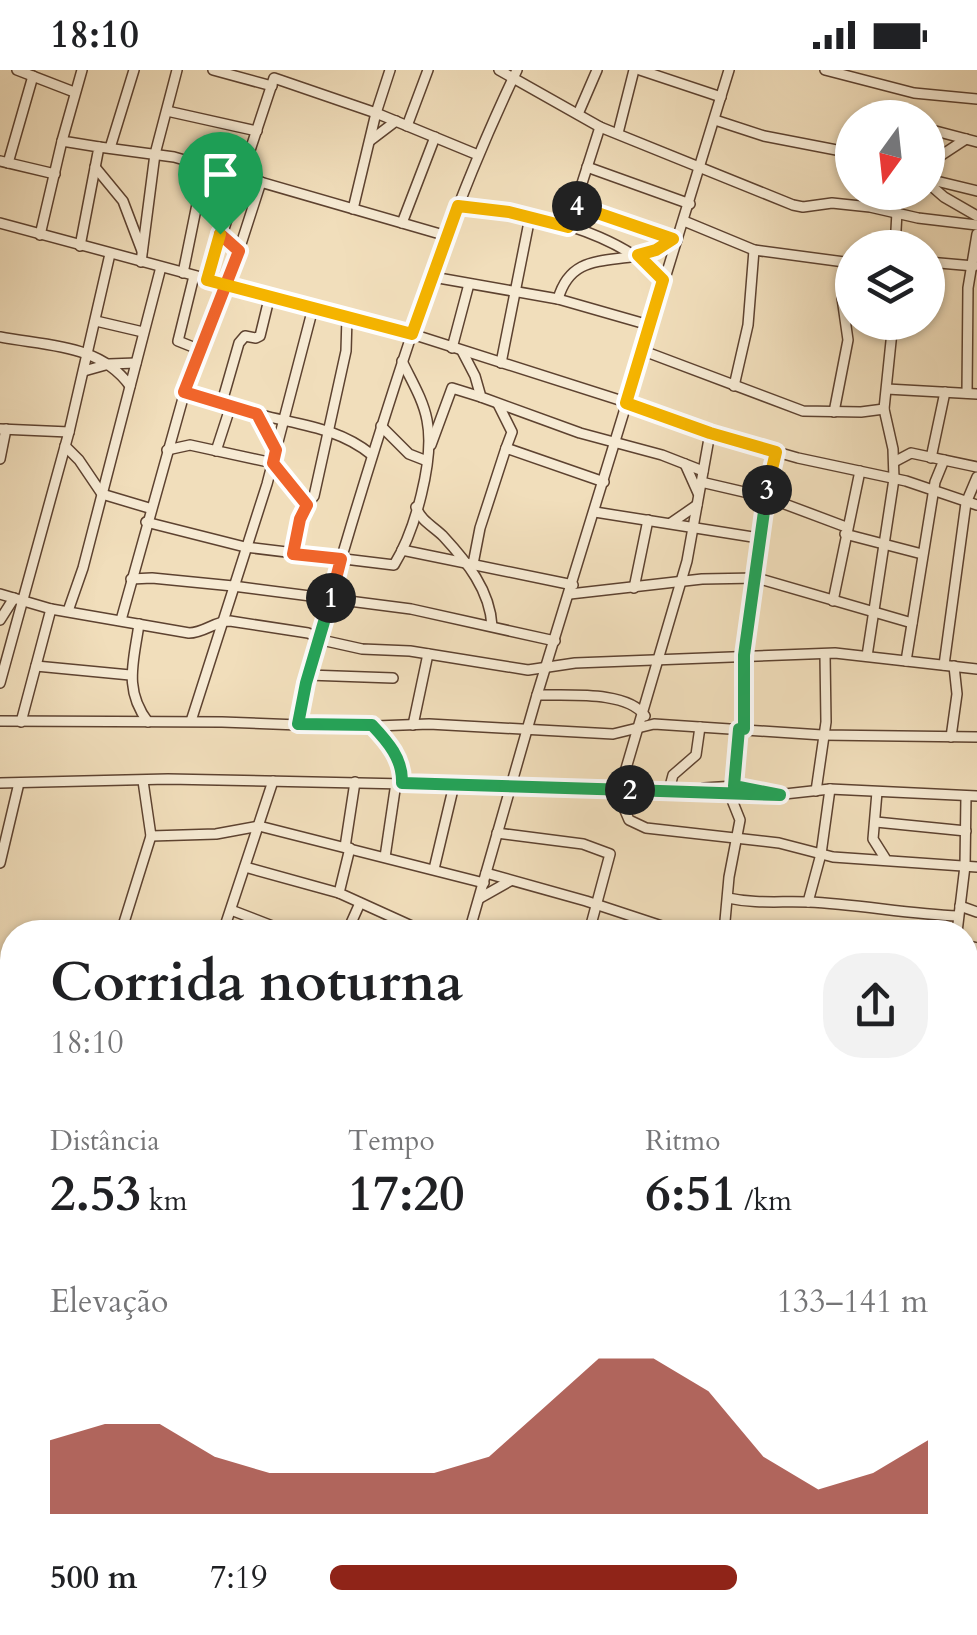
<!DOCTYPE html>
<html lang="pt">
<meta charset="utf-8">
<style>
body{margin:0;font-family:Cardo,serif;background:#f2f2f2;color:#202124;height:100vh;display:flex;flex-direction:column;font-size:38px;white-space:nowrap}
*{box-sizing:border-box;margin:0}
p{font-size:32px;color:#757577}
.icon{flex:none;width:55px;height:55px;fill:none;stroke:currentColor;stroke-width:2;stroke-linecap:round;stroke-linejoin:round}
.map{position:relative;flex:1;overflow:hidden}
.sheet{position:absolute;left:0px;top:850px;width:978px;height:715px;display:flex;flex-direction:column;background:#fff;border-radius:40px 40px 0 0;box-shadow:0 2px 8px #0004}
.sheet>*{flex:none}
.needle{width:65px;rotate:195deg}
.fabs{position:absolute;left:835px;top:30px;display:grid;gap:20px}
.fabs a{display:grid;place-items:center;width:110px;height:110px;border-radius:50%;background:#fff;box-shadow:0 2px 8px #0004;font-size:50px}
.pin{position:absolute;display:grid;place-items:center;width:85px;height:85px;color:#fff;margin:-102px -42px;border-radius:50% 50% 50% 0;rotate:-45deg;box-shadow:0 0 10px #0007}
.pin .icon{rotate:45deg}
.km{position:absolute;width:50px;height:50px;margin:-25px;border-radius:50%;background:#222;color:#fff;font-size:28px;line-height:50px;text-align:center}
.round{display:grid;place-items:center;flex:none;width:105px;height:105px;border-radius:40px;background:#f2f2f2}
.summary{display:flex;align-items:center;justify-content:space-between;height:170px;padding:0 50px}
h1{font-size:55px;font-weight:700;line-height:75px}
.figures{display:grid;grid-template-columns:repeat(3,1fr);gap:15px;height:170px;padding:10px 50px}
.figures div{display:grid;align-content:center}
.figures b{font-size:50px;font-weight:700}
.figures small{font-size:28px;font-weight:400}
.figures p{font-size:28px}
.chart{height:280px;padding:20px 50px}
.chart p{display:flex;justify-content:space-between}
.chart svg{width:100%;height:180px;margin-top:10px;fill:#8f2418;opacity:.7}
ul{padding:0 50px;list-style:none;font-size:32px}
li{display:grid;grid-template-columns:160px 120px 1fr;align-items:center;height:75px}
li i{height:25px;border-radius:12px;background:#8f2418}
.status{display:flex;justify-content:space-between;align-items:center;height:70px;padding:0 50px;background:#fff;direction:ltr}
.status svg{height:28px;fill:currentColor}
.map>svg:first-child{display:block}
</style>
<div class="status"><b>18:10</b><svg viewBox="0 0 49 12"><path d="M0 12V9h3v3zM5 12V6h3v6zM10 12V3h3v9zM15 12V0h3v12zM26 1h20v11H26zM47 4h2v5h-2z"/></svg></div>
<div class="map">
<svg width="977" height="1565" viewBox="0 0 977 1565">
<rect width="100%" height="100%" fill="#f1debb"/>
<filter id="stains"><feTurbulence type="fractalNoise" baseFrequency=".002" numOctaves="4"/><feColorMatrix values="0 0 0 0 .2 0 0 0 0 .09 0 0 0 0 .02 0 0 0 .5 -.17"/></filter>
<radialGradient id="worn" r=".72"><stop offset=".6" stop-color="#630" stop-opacity="0"/><stop offset="1" stop-color="#630" stop-opacity=".3"/></radialGradient>
<g fill="none" stroke-linecap="round" stroke-linejoin="round">
<!-- minor casing -->
<g stroke="#5d4230" stroke-width="12">
<g id="minor">
<path d="M17,0L74,22"/>
<path d="M213,0L272,16"/>
<path d="M499,0L600,57L793,135L803,137L832,133L870,137L918,148L977,155"/>
<path d="M640,0L721,27"/>
<path d="M825,0L914,23L977,29"/>
<path d="M167,41L257,61"/>
<path d="M578,44L597,0"/>
<path d="M715,50L764,66L852,83"/>
<path d="M407,56L428,0"/>
<path d="M928,59L977,72"/>
<path d="M618,63L634,0"/>
<path d="M371,70L396,51"/>
<path d="M99,77L174,87L447,166"/>
<path d="M110,78L134,0"/>
<path d="M0,91L55,104"/>
<path d="M8,93L33,6"/>
<path d="M928,94L966,69"/>
<path d="M95,97L123,131L142,181"/>
<path d="M587,97L690,134"/>
<path d="M928,109L977,121"/>
<path d="M928,113L944,127L977,146"/>
<path d="M575,135L673,169"/>
<path d="M457,137C522,138 619,161 663,210"/>
<path d="M353,139L376,43L390,0"/>
<path d="M684,151L754,180L852,193"/>
<path d="M0,153L412,264L657,342L710,363L798,388L906,411L977,435"/>
<path d="M402,153L435,67"/>
<path d="M568,157L600,57"/>
<path d="M40,165L62,71"/>
<path d="M80,176L99,77L62,71L82,0"/>
<path d="M895,178L897,142"/>
<path d="M141,192L155,84L177,0"/>
<path d="M928,192L974,196"/>
<path d="M183,203L205,95"/>
<path d="M194,206L178,271L198,279"/>
<path d="M433,207L558,229L649,255"/>
<path d="M207,210L274,8L376,43L478,85"/>
<path d="M558,229C570,187 601,192 636,186C650,183 661,176 673,169L677,170"/>
<path d="M96,251L143,262"/>
<path d="M0,267C47,276 100,274 130,316"/>
<path d="M452,278L469,214"/>
<path d="M641,280L803,341L861,342L884,339"/>
<path d="M462,281L475,306L481,327L580,363L662,385L703,401"/>
<path d="M501,293L530,147"/>
<path d="M84,301L109,294L136,293"/>
<path d="M734,316L748,255L754,180"/>
<path d="M887,319L977,324"/>
<path d="M185,321C210,329 235,338 261,345C301,355 339,358 372,385"/>
<path d="M967,323L968,218L977,164"/>
<path d="M222,332L239,273L245,266L256,268L260,266L270,225"/>
<path d="M498,334L512,362L506,378"/>
<path d="M834,342L848,270L842,228L847,192"/>
<path d="M257,344L274,377"/>
<path d="M381,356L409,384L427,391"/>
<path d="M0,359L69,362"/>
<path d="M710,363L687,491L622,712L623,736L629,750L646,758L779,773L833,787L977,797"/>
<path d="M431,375L452,318L481,327"/>
<path d="M65,376L79,390L102,424L149,438"/>
<path d="M167,380L190,375L273,393L307,435"/>
<path d="M216,381L231,335"/>
<path d="M931,388L945,322"/>
<path d="M0,389L6,359"/>
<path d="M894,392L911,383L977,397"/>
<path d="M685,394L698,423"/>
<path d="M701,412L766,427L846,457"/>
<path d="M416,437C421,451 433,456 443,466C467,492 490,520 492,556"/>
<path d="M595,442L759,468"/>
<path d="M146,452L245,477L394,495C415,461 435,389 427,350C423,329 411,310 402,291"/>
<path d="M671,453L697,435"/>
<path d="M845,464L922,484"/>
<path d="M402,480L573,515"/>
<path d="M293,485L302,442L314,426L316,417L346,281L347,247"/>
<path d="M473,494L480,458L506,378L604,412"/>
<path d="M131,509L152,508L233,516L411,539L555,571"/>
<path d="M634,518L648,450"/>
<path d="M0,524L51,539L189,563C204,563 215,551 230,551L308,563L326,571L362,579L410,581L528,600L575,593L835,583L977,599"/>
<path d="M570,524L702,509L757,508L912,553"/>
<path d="M833,531L860,401"/>
<path d="M68,541L83,498L161,197"/>
<path d="M0,550L14,528"/>
<path d="M121,550L185,321L198,279L232,202L261,112"/>
<path d="M139,554C134,591 123,619 148,652"/>
<path d="M867,586L894,409L893,379L884,339L893,252"/>
<path d="M906,591L935,412L944,390"/>
<path d="M944,595L966,433L977,407"/>
<path d="M36,596L130,605"/>
<path d="M308,605L393,608"/>
<path d="M0,613L69,362L110,184"/>
<path d="M537,625C566,626 627,620 645,646"/>
<path d="M0,651L222,652L350,657L429,654L613,664L654,654L822,665L977,667"/>
<path d="M191,651L267,414L313,238"/>
<path d="M21,652L51,539"/>
<path d="M298,654C309,587 332,521 351,456C398,301 447,146 517,0"/>
<path d="M413,655L428,584"/>
<path d="M372,656C388,673 403,689 402,713"/>
<path d="M744,659V585L758,500L761,456L776,382"/>
<path d="M951,667L957,624L954,596"/>
<path d="M143,711L151,766L216,764L259,756L484,813"/>
<path d="M0,713L168,709L692,720L757,727L830,719L977,726"/>
<path d="M734,716L739,659"/>
<path d="M704,718L734,716L772,723"/>
<path d="M669,720L673,705L696,685L700,657"/>
<path d="M816,721L826,652L825,585"/>
<path d="M877,722L873,769L885,788"/>
<path d="M876,752L966,761"/>
<path d="M497,763L583,774L610,784L589,862"/>
<path d="M345,777L355,712"/>
<path d="M350,778L339,823L425,862"/>
<path d="M385,787L396,713"/>
<path d="M0,793L19,713"/>
<path d="M245,797L339,823"/>
<path d="M434,799L454,715"/>
<path d="M486,803L586,831L680,862"/>
<path d="M480,828L510,811"/>
<path d="M728,828C755,834 780,831 808,832C858,834 907,844 958,846"/>
<path d="M808,832L821,784L830,719"/>
<path d="M960,836L977,842"/>
<path d="M231,840L288,862"/>
<path d="M121,862L151,766"/>
<path d="M223,862L273,711"/>
<path d="M347,862L360,833"/>
<path d="M469,862L537,625L729,0"/>
<path d="M724,862L729,807L740,750L730,725"/>
<path d="M957,862L965,796L966,726"/>
<path d="M965,875L977,878"/>
<path d="M965,917L977,923"/>
<path d="M0,975L12,941"/>
<path d="M0,1024L12,1026"/>
<path d="M965,1096L977,1099"/>
<path d="M0,1123L12,1127"/>
<path d="M0,1225H12"/>
<path d="M965,1247L977,1248"/>
<path d="M965,1259L977,1267"/>
<path d="M0,1289L12,1291"/>
<path d="M0,1364L12,1369"/>
<path d="M965,1426L977,1429"/>
<path d="M0,1477L12,1382"/>
<path d="M0,1548L12,1552"/>
<path d="M15,1552L45,1565"/>
<path d="M447,1552L499,1563"/>
<path d="M588,1552L635,1565"/>
<path d="M751,1552L753,1565"/>
<path d="M113,1565L116,1552"/>
<path d="M256,1565L259,1552"/>
<path d="M703,1565L704,1552"/>
<path d="M798,1565V1552"/>
</g>
</g>
<!-- minor -->
<use href="#minor" stroke="#f6ead3" stroke-width="9"/>
</g>
<g fill="none" stroke-linecap="round" stroke-linejoin="round">
<!-- split-1 casing -->
<g stroke="#fff" stroke-width="20">
<path id="split-1" d="M220,164L239,181L184,322L257,344L276,380L273,393L307,435L300,449L293,484L341,489L331,528"/>
</g>
<!-- split-2 casing -->
<g stroke="#fff" stroke-width="20">
<path id="split-2" d="M331,528L306,613L298,654L372,655C388,672 403,689 402,713L630,720"/>
</g>
<!-- split-3 casing -->
<g stroke="#fff" stroke-width="20">
<path id="split-3" d="M630,720L780,725L734,716L739,659H744V585L767,420"/>
</g>
<!-- split-4 casing -->
<g stroke="#fff" stroke-width="20">
<path id="split-4" d="M577,136L673,169L656,180L638,185L663,210L626,333L710,363L776,382L767,420"/>
</g>
<!-- split-5 casing -->
<g stroke="#fff" stroke-width="20">
<path id="split-5" d="M220,164L207,210L412,264L458,136L509,142L568,157L577,136"/>
</g>
<!-- split-1 -->
<use href="#split-1" stroke="#f0652b" stroke-width="12"/>
<!-- split-2 -->
<use href="#split-2" stroke="#22a559" stroke-width="12"/>
<!-- split-3 -->
<use href="#split-3" stroke="#22a559" stroke-width="12"/>
<!-- split-4 -->
<use href="#split-4" stroke="#f5b400" stroke-width="12"/>
<!-- split-5 -->
<use href="#split-5" stroke="#f5b400" stroke-width="12"/>
</g>
<rect width="100%" height="100%" filter="url(#stains)"/>
<rect width="100%" height="100%" fill="url(#worn)"/>
</svg>
<div class="fabs">
<a><svg class="needle" viewBox="-14 -14 28 28"><path d="M0-13l5 13h-10z" fill="#e53935"/><path d="M0 13l5-13h-10z" fill="#757577"/></svg></a>
<a><svg class="icon" aria-label="layers" viewBox="0 0 24 24"><path d="M12 4l9 5-9 5-9-5zM3 14l9 5 9-5"/></svg></a>
</div>
<div class="pin" style="left:220px;top:164px;background:#1e9e55"><svg class="icon" aria-label="arrive" viewBox="0 0 24 24"><path d="M6 21V4h12l-3 4 3 4H6"/></svg></div>
<b class="km" style="left:331px;top:528px">1</b>
<b class="km" style="left:630px;top:720px">2</b>
<b class="km" style="left:767px;top:420px">3</b>
<b class="km" style="left:577px;top:136px">4</b>
<section class="sheet">
<div class="summary"><div><h1>Corrida noturna</h1><p>18:10</p></div><a class="round"><svg class="icon" aria-label="share" viewBox="0 0 24 24"><path d="M12 15V3M7 8l5-5 5 5M5 13v7h14v-7"/></svg></a></div>
<div class="figures">
<div><p>Distância</p><b>2.53<small> km</small></b></div>
<div><p>Tempo</p><b>17:20</b></div>
<div><p>Ritmo</p><b>6:51<small> /km</small></b></div>
</div>
<div class="chart"><p><span>Elevação</span>133–141 m</p>
<svg viewBox="0 0 160 44" preserveAspectRatio="none"><path d="M0 44V26L10 22L20 22L30 30L40 34L50 34L60 34L70 34L80 30L90 18L100 6L110 6L120 14L130 30L140 38L150 34L160 26V44z"/></svg>
</div>
<ul>
<li><b>500 m</b>7:19<i style="width:68%"></i></li>
</ul>
</section>
</div>
